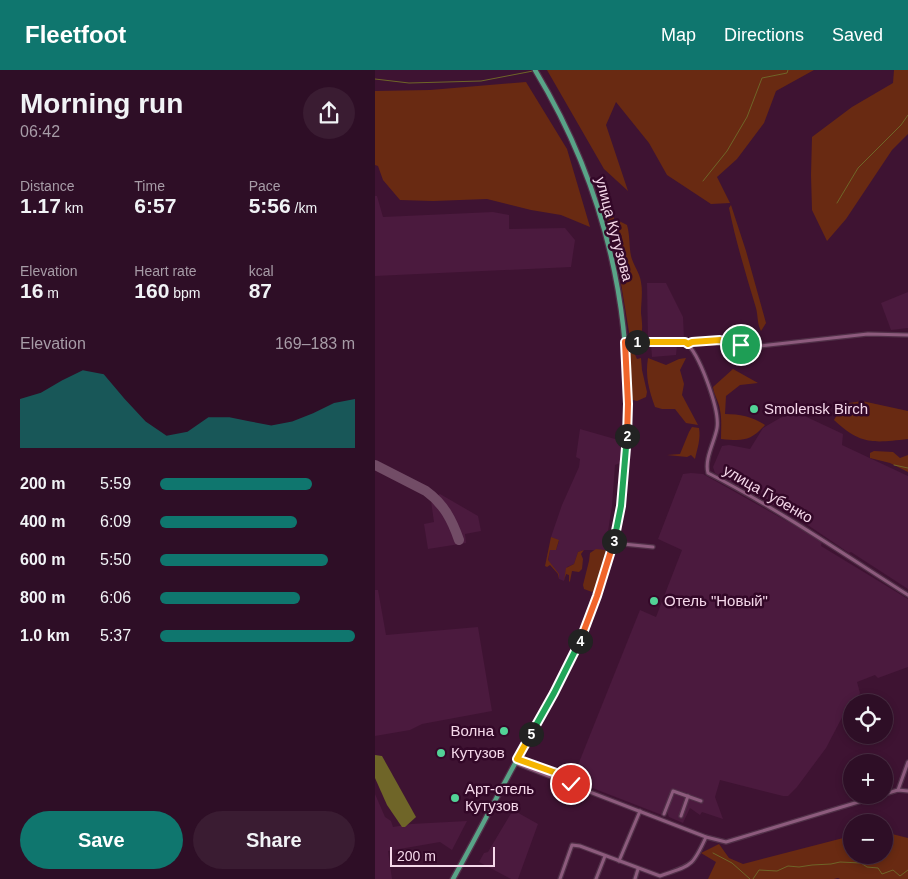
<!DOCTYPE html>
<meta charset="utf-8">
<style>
body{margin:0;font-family:Helvetica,sans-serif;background:#3a1c32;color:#f1f3f6;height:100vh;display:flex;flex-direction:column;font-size:19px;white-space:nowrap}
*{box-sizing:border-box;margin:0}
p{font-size:16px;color:#a79ca7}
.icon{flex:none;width:28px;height:28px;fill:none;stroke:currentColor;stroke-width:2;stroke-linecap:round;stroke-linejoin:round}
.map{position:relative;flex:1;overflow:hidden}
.details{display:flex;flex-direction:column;background:#2e0e26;width:375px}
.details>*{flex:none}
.fabs{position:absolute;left:468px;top:624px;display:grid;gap:10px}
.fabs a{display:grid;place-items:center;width:50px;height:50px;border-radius:50%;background:#2e0e26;box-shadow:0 2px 8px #0003,0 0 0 1px #492e43;font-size:25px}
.scale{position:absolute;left:15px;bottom:12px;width:105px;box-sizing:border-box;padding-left:5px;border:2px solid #f5d8ea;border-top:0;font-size:14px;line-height:18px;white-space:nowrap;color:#f5d8ea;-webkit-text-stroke:4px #330828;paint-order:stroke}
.pin{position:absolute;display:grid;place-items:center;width:42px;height:42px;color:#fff;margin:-21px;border:2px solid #fff;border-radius:50%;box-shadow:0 1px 5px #0007}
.km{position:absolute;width:25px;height:25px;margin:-12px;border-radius:50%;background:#222;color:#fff;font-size:14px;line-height:25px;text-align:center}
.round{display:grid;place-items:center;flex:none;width:52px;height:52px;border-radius:26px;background:#3a1c32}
.headline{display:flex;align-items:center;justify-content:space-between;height:85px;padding:0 20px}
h1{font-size:28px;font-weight:700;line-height:38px}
.figures{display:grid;grid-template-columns:repeat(3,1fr);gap:8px;height:85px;padding:5px 20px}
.figures div{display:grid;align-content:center}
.figures b{font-size:21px;font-weight:700}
.figures small{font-size:14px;font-weight:400}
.figures p{font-size:14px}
.chart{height:140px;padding:10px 20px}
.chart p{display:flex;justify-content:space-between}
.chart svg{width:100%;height:90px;margin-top:5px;fill:#0f766e;opacity:.7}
.button{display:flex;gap:10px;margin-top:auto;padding:10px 20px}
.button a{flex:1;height:58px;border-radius:30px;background:#0f766e;color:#fff;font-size:20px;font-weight:700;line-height:58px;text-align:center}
.button a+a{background:#3a1c32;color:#f1f3f6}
ul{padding:0 20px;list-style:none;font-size:16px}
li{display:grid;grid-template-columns:80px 60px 1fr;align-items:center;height:38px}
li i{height:12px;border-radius:6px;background:#0f766e}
header{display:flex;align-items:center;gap:30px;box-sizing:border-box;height:70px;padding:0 25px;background:#0f766e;color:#fff}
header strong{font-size:24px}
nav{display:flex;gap:28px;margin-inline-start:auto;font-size:18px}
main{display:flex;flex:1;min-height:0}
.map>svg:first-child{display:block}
</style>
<header>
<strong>Fleetfoot</strong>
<nav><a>Map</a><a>Directions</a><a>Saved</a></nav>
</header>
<main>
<section class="details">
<div class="headline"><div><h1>Morning run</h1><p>06:42</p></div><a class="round"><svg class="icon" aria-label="share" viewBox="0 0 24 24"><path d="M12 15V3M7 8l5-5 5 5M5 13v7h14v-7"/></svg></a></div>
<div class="figures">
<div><p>Distance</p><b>1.17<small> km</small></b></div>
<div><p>Time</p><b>6:57</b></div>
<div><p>Pace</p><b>5:56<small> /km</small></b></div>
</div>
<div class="figures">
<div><p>Elevation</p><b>16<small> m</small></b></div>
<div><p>Heart rate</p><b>160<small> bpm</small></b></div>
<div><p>kcal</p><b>87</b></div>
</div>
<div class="chart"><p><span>Elevation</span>169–183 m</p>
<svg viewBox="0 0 160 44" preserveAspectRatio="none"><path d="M0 44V20L10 17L20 11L30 6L40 8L50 20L60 31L70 38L80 36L90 29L100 29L110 31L120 33L130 31L140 27L150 22L160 20V44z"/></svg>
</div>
<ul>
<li><b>200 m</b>5:59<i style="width:78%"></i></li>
<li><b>400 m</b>6:09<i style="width:70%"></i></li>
<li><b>600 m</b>5:50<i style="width:86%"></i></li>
<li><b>800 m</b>6:06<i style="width:72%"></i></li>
<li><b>1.0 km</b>5:37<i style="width:100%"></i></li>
</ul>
<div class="button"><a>Save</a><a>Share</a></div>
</section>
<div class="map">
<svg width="533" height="809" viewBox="0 0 533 809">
<rect width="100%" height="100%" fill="#3e1332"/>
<!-- built -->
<g fill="#4b1a3e">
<path d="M0,126H2L8,147L118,142L134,145V159L190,158L200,170L196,197L0,206Z"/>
<path d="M272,213H291L308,247L309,269H273Z"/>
<path d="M533,222V258L516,260L506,233Z"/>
<path d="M276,274L302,275L301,285L277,287Z"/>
<path d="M421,342L468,364L467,375L533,406V519L476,482L474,483L424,449L340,403L338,397L347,376L354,375L375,379L388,358L393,355L405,348Z"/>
<path d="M205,359L247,371L245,393L240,395L237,436L230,480H209L203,482L199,494L192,497L189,511L184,509V505L173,491L175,480H181L184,471L176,467L187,435L204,397L205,389L201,387Z"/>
<path d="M316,403L328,404L424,458L447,471L446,476L533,529V597L503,608L500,605L482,612L485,623L480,632H476V635L474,634L451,678L422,717L413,726H408L345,710L340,727L348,749L327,742L325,745L315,738L308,753L294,747L292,742L295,733L292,731L287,745L197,710L265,540L281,547L307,480L283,469L308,404Z"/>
<path d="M65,424L103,446L106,461L90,464L91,473L53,479L49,454L59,452L56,431Z"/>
<path d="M0,520H3L11,565L103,557L117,641L47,654L35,660L0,666Z"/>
<path d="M0,724L10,747L16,751L18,757L36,754L92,751L77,780L65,772L13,781L17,809H0Z"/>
<path d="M138,740L163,754L143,809H136L104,792L109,783L113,782Z"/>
</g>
<!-- green -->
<g fill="#692a12">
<path d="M172,0H439L401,21L389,53L362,89L342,107L355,133L336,134L292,105L274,73L241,32L231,55L253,121L229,99Z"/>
<path d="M519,0H533V64L517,80L471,149L452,171L437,140L436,105L437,67L477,37L518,13Z"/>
<path d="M151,12L192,79L215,157L186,145L156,140L112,129L58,131L25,130L8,110L3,96L0,95V21L55,20Z"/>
<path d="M356,135L371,181L391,253L386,261C382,254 383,245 381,238C371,205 361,172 354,138Z"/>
<path d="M232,136L237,142L241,155L244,151L252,155C255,165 254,176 256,186C258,195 265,203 266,212C268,223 266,232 266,243C267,252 268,258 266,266L255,268L240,177L229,140Z"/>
<path d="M257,278L262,289L266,288L267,300L272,322L271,327L262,331L258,330L257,327L255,281Z"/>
<path d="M273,288L291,295L304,289L311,288L305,300L309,314L307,325L323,355L311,353L300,339H287L280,337C274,320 270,306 273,288Z"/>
<path d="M358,299L383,313L365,315L351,326L350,344C365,344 378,347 390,355C375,372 367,371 346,369C346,359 347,349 345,340C344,331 339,326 338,317Z"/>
<path d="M487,331L533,341V369C498,373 486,375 459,350L468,334Z"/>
<path d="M317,357L324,358C326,369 322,379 320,389L316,385L312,387L292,385L305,384L314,362Z"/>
<path d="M499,381L518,382L525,388L533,385V402L515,393L495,388V383Z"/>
<path d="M176,467L184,470L181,480H175L173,490L184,504V509L183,504L175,495L172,497L170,496Z"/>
<path d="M221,479L230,480L231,485L222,517L217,522L209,519L208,515L214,491L215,483Z"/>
<path d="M209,480L206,484L208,489L207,499L204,502L197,501L195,511L194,512V505L191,504L189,511L191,498L199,494L203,482Z"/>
<path d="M509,762L533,768V809H465L463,808L459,809H333L341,792L326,783L344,774L354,788L368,794L476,766V785H509Z"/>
</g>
<!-- water -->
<path fill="#6f6528" d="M0,685L7,686L41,747L30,757H27L12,735L0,708Z"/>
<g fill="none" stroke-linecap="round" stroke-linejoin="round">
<!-- stream -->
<g stroke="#6f6528" stroke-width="1">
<path d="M0,9L34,13L106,11L158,1"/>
<path d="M328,111L352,81L372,47L387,8L412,3L413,0"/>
<path d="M462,133L483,98L526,55L533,45"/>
<path d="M519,395L533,398"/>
<path d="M338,783L357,793L375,809"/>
<path d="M378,809L384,800L402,801L413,796L424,797L437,795L456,794L465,792L486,793L492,797L503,798L507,804L518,800L525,806L533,800"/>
</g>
<!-- taxiway -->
<path stroke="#724c66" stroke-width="10" d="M0,395L51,421C69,434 77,450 84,470"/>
<!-- street casing -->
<g stroke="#513048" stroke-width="5.5">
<g id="street">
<path d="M250,272H310C324,282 345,340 342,358C340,371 329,389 333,403C403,439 467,483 533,525"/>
<path d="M313,274L317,272L345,270L366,275L384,276L493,264L533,265"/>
<path d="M238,473L278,477"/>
<path d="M142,689L184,704L190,711"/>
<path d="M140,693L331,767L351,772L523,720L533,721"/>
<path d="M523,720L533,692"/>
<path d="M289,744L298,721L326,731"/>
<path d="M306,746L313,726"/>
<path d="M244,791L265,741"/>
<path d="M185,809L197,775L205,776L285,806C316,795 317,798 331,767"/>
<path d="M221,809L230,786"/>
<path d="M260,809L263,799"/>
</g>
</g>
<!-- primary casing -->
<g stroke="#513048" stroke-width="7">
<path id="primary" d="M78,809C102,766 124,722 148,679C166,646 187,614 202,579C220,534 236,487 246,439C250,413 251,386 252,361C257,232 227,111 160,0"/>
</g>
<!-- street -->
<use href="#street" stroke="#8d5b7d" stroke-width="3"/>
<!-- primary -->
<use href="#primary" stroke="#59a488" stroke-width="4.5"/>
</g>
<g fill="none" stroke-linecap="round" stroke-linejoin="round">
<!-- split-1 casing -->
<g stroke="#fff" stroke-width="10">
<path id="split-1" d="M262,272H310L313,274L317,272L345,270L366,275"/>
</g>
<!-- split-2 casing -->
<g stroke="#fff" stroke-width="10">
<path id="split-2" d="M252,366L253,334L250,272H262"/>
</g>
<!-- split-3 casing -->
<g stroke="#fff" stroke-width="10">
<path id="split-3" d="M239,471L246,436L252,366"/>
</g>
<!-- split-4 casing -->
<g stroke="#fff" stroke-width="10">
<path id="split-4" d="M205,571L222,526L239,471"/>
</g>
<!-- split-5 casing -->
<g stroke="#fff" stroke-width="10">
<path id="split-5" d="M156,664L179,623L205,571"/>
</g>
<!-- split-6 casing -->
<g stroke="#fff" stroke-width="10">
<path id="split-6" d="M156,664L142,689L184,704L191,712L196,714"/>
</g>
<!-- split-1 -->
<use href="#split-1" stroke="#f5b400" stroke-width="6"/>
<!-- split-2 -->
<use href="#split-2" stroke="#f0652b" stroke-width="6"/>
<!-- split-3 -->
<use href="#split-3" stroke="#22a559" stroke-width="6"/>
<!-- split-4 -->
<use href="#split-4" stroke="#f0652b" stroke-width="6"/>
<!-- split-5 -->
<use href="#split-5" stroke="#22a559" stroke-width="6"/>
<!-- split-6 -->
<use href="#split-6" stroke="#f5b400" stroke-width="6"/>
</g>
<!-- markers -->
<g fill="#52d397" stroke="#330828" stroke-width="2">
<circle cx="379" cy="339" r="5"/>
<circle cx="279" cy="531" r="5"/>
<circle cx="129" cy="661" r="5"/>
<circle cx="66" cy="683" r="5"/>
<circle cx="80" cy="728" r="5"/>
</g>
<g text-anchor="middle" stroke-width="5" stroke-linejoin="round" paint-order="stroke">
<!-- street labels -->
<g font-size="15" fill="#f5d8ea" stroke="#330828">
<text transform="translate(239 159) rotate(75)" y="5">улица Кутузова</text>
<text transform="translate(393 424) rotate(30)" y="5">улица Губенко</text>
</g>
<!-- poi labels -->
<g font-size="15" fill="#f5d8ea" stroke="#330828" text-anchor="start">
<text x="389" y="344">Smolensk Birch</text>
<text x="289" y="536">Отель "Новый"</text>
<text x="119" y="666" text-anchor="end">Волна</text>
<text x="76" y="688">Кутузов</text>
<text x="90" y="724">Арт-отель<tspan x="90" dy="17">Кутузов</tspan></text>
</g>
</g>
</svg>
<div class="fabs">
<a><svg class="icon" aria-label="locate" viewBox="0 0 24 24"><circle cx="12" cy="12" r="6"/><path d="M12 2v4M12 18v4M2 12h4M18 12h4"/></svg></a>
<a>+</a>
<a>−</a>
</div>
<div class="scale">200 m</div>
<div class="pin" style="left:366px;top:275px;background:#1e9e55"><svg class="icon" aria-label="arrive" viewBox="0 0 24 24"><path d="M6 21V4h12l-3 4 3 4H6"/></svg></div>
<div class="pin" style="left:196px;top:714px;background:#d93025"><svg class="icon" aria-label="check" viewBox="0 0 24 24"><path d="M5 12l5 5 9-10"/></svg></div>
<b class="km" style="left:262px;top:272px">1</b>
<b class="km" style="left:252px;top:366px">2</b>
<b class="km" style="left:239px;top:471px">3</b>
<b class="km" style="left:205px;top:571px">4</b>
<b class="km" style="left:156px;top:664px">5</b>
</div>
</main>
